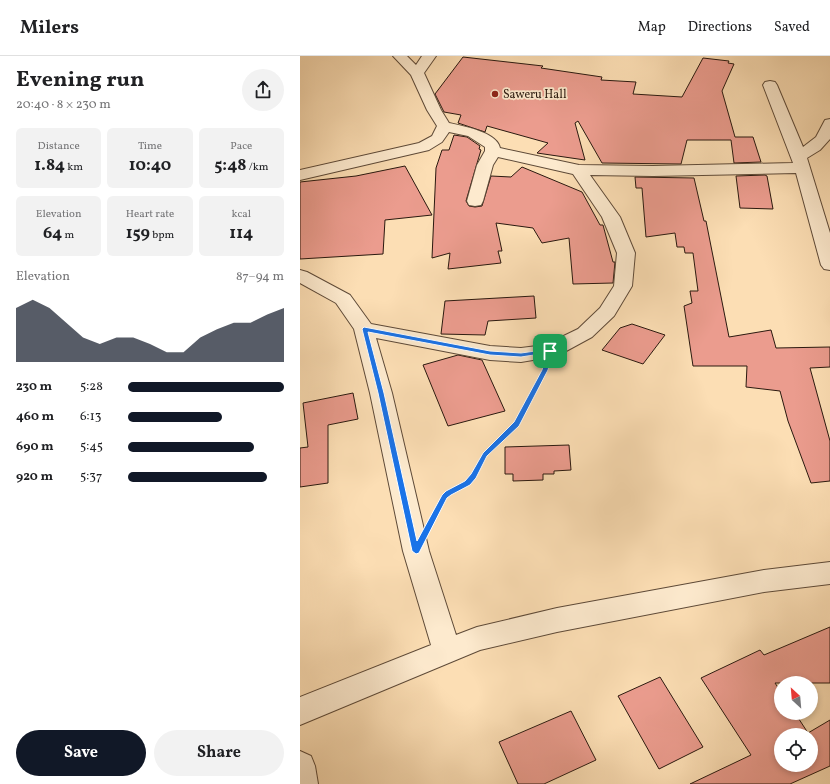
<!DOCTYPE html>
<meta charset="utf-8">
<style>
body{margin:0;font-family:Vollkorn,serif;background:#f2f2f2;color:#202124;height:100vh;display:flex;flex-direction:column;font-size:15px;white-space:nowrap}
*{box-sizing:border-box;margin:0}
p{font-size:13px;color:#757577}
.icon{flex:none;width:22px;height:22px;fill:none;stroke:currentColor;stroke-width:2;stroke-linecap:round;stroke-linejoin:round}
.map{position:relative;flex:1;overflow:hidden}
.panel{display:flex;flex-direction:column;background:#fff;width:300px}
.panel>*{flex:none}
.needle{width:26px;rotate:334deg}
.controls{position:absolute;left:474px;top:620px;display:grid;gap:8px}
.controls a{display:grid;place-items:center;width:44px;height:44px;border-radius:50%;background:#fff;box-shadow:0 2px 6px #0003;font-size:20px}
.pin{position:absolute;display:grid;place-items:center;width:34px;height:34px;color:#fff;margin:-17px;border-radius:8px;box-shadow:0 2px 6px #0006}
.round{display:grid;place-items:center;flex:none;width:42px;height:42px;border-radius:21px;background:#f2f2f2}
.overview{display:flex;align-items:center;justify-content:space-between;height:68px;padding:0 16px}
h1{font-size:22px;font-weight:700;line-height:30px}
.figures{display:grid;grid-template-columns:repeat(3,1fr);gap:6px;height:68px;padding:4px 16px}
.figures div{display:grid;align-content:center;border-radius:6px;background:#f2f2f2;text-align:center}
.figures b{font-size:17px;font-weight:700}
.figures small{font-size:11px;font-weight:400}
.figures p{font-size:11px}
.chart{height:112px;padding:8px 16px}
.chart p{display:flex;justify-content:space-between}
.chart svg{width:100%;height:72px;margin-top:4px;fill:#111827;opacity:.7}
.primary-button{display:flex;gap:8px;margin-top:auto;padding:8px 16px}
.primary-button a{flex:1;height:46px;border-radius:24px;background:#111827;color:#fff;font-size:16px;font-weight:700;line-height:46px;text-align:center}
.primary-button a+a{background:#f2f2f2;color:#202124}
ul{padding:0 16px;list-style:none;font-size:13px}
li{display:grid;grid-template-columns:64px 48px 1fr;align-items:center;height:30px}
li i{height:10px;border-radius:5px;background:#111827}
header{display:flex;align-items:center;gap:24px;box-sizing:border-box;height:56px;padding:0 20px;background:#fff;border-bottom:1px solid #e0e0e0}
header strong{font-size:19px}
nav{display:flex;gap:22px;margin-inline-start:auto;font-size:14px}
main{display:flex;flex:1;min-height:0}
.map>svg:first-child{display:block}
</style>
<header>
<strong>Milers</strong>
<nav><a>Map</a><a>Directions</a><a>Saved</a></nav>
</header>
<main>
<section class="panel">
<div class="overview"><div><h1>Evening run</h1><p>20:40 · 8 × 230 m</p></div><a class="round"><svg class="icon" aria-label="share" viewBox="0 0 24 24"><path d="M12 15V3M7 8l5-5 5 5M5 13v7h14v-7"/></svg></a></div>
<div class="figures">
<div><p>Distance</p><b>1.84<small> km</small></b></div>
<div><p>Time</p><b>10:40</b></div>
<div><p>Pace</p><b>5:48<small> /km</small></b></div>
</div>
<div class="figures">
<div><p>Elevation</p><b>64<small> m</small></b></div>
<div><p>Heart rate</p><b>159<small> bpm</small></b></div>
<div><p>kcal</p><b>114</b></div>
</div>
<div class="chart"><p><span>Elevation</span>87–94 m</p>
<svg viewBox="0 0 160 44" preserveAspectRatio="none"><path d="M0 44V11L10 6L20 11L30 20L40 29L50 33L60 29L70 29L80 33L90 38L100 38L110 29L120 24L130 20L140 20L150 15L160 11V44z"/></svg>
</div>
<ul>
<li><b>230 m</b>5:28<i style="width:100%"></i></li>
<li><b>460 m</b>6:13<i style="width:60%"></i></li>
<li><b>690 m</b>5:45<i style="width:81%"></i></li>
<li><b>920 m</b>5:37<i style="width:89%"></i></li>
</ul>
<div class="primary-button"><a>Save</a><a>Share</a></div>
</section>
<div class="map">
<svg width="530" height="728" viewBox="0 0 530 728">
<rect width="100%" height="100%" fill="#fcdeb4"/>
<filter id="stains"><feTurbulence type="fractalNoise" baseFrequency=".005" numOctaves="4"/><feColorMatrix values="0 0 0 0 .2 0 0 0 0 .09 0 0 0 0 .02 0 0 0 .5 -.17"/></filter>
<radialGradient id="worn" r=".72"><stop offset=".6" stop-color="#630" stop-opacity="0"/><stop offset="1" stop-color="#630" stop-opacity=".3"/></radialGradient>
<!-- building -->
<g fill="#eb9c8e" stroke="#2a190f" fill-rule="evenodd">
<path d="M163,1L243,10L241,12L302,21L301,24L336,26L333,38L382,41L403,2L429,5L428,7L434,8L422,35L435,81H453L461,106L434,107L431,84H387L381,108L302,107L278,65L275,67L285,104L237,97L248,87L187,70L185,76L158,67L161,59L144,56L135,38Z"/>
<path d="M154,79L167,81L180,90L179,93L181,94L178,104L166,145L169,150L175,151L182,150L191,120L211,121L222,111L282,136L300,169H303L313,206H315L313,227L273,228L269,182L242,187L233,172L196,167L202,195H198L201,207L148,213L150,197L132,202L136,112L142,94H149Z"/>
<path d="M105,110L132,159L85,164L83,198L0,203V126L56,120Z"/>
<path d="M465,119L467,120L473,153L440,152L436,120Z"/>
<path d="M335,121L394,122L404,165H406L429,281L471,274L476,292L530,291V311L510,312L530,385V425L511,427L488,365L480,335L446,331L447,310H393L384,250L392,247L390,235H398L393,197H385L384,191H377L375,177L346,181L342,132H336Z"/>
<path d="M234,240L236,262L188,265L185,279L141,278L145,245Z"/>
<path d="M332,268L365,279L343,308L302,294L320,272Z"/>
<path d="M158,299L182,304L205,355L148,370L123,309Z"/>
<path d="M53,337L58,363L28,369V427L0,431V392L8,391L3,347Z"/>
<path d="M269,389L271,414L254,415V418H243V424L213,425V418H205V391Z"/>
<path d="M530,571V627H475L481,636V657H495L508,677L530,664V710L490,728H390L451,699L401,622L460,594L464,599ZM481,679H511V709H481Z"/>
<path d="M360,621L403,691L359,713L318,640Z"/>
<path d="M271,655L296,704L244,728H218L199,686Z"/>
</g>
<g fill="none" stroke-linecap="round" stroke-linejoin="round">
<!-- minor casing -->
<g stroke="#5e4a38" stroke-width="2">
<g id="minor">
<path d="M93,0H107L116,9L122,0H136L124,17L141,54L149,67C163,70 197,76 200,92L279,109L353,110L493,107L463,29L465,26L470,25L475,26L477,29L503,91L516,81L525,64L530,63V83L520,94L507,102L530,177V214L524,213L521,209L496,117L353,120L290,119L320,161L335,197L332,230L314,260L292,281L257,300L221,306L190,304L76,282L92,337L129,495L156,579L177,571L257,552L464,514L530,506V528L464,536L257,576L180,594L0,669V641L131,589L103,495L70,337L54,273L36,247L0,227V214L7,216L50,239L71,268L190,290L221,292L245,289L278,273L300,252L314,230L317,197L302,161L273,118L198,101L193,109L183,145L181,149L175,150L169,149L167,145L177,109L185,95V91L168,80L149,76L142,86L129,94L0,124V114L119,87L132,80L137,70L127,54L111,19Z"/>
<path d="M0,695L11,700L15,710L18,728H0Z"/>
</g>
</g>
<!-- path-far1 -->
<path stroke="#2a190f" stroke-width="2.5" stroke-dasharray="2.5 2" stroke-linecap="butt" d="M176,415L185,399L216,368L245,315"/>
<!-- path -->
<path stroke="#2a190f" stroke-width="3" stroke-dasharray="3.5 2.5" stroke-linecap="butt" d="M134,462C138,454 142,443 148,438C160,428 167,430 176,414"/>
<!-- minor -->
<use href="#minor" fill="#fdeace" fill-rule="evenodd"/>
</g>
<!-- route -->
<path fill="#1a73e8" stroke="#fff" fill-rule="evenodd" d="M64,271L190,295L221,297L250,293L253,295L248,314L219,370L187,400L176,422L170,429L151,439L147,442L119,497L116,498L112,495L78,337L62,273ZM68,276L190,299L221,301L247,297L242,314L214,366L183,397L171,418L165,425L146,435L142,439L117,485L84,337Z"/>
<!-- markers -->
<circle fill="#8f2418" stroke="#fdeace" stroke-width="1.5" cx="195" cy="38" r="4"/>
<g text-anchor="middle" stroke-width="3.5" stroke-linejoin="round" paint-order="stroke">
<!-- far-poi labels -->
<g font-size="12" fill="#2a190f" stroke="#fdeace" text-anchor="start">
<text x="203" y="42">Saweru Hall</text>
</g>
</g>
<rect width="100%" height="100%" filter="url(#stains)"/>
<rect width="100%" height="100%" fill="url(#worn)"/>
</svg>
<div class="controls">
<a><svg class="needle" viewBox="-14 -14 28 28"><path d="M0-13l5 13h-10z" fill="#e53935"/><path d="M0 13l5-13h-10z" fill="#757577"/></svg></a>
<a><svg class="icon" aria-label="locate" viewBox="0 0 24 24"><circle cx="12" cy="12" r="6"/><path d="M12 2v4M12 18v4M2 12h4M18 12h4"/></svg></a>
</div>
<div class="pin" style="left:250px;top:295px;background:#1e9e55"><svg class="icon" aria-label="arrive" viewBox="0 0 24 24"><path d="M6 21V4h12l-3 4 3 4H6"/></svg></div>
</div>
</main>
